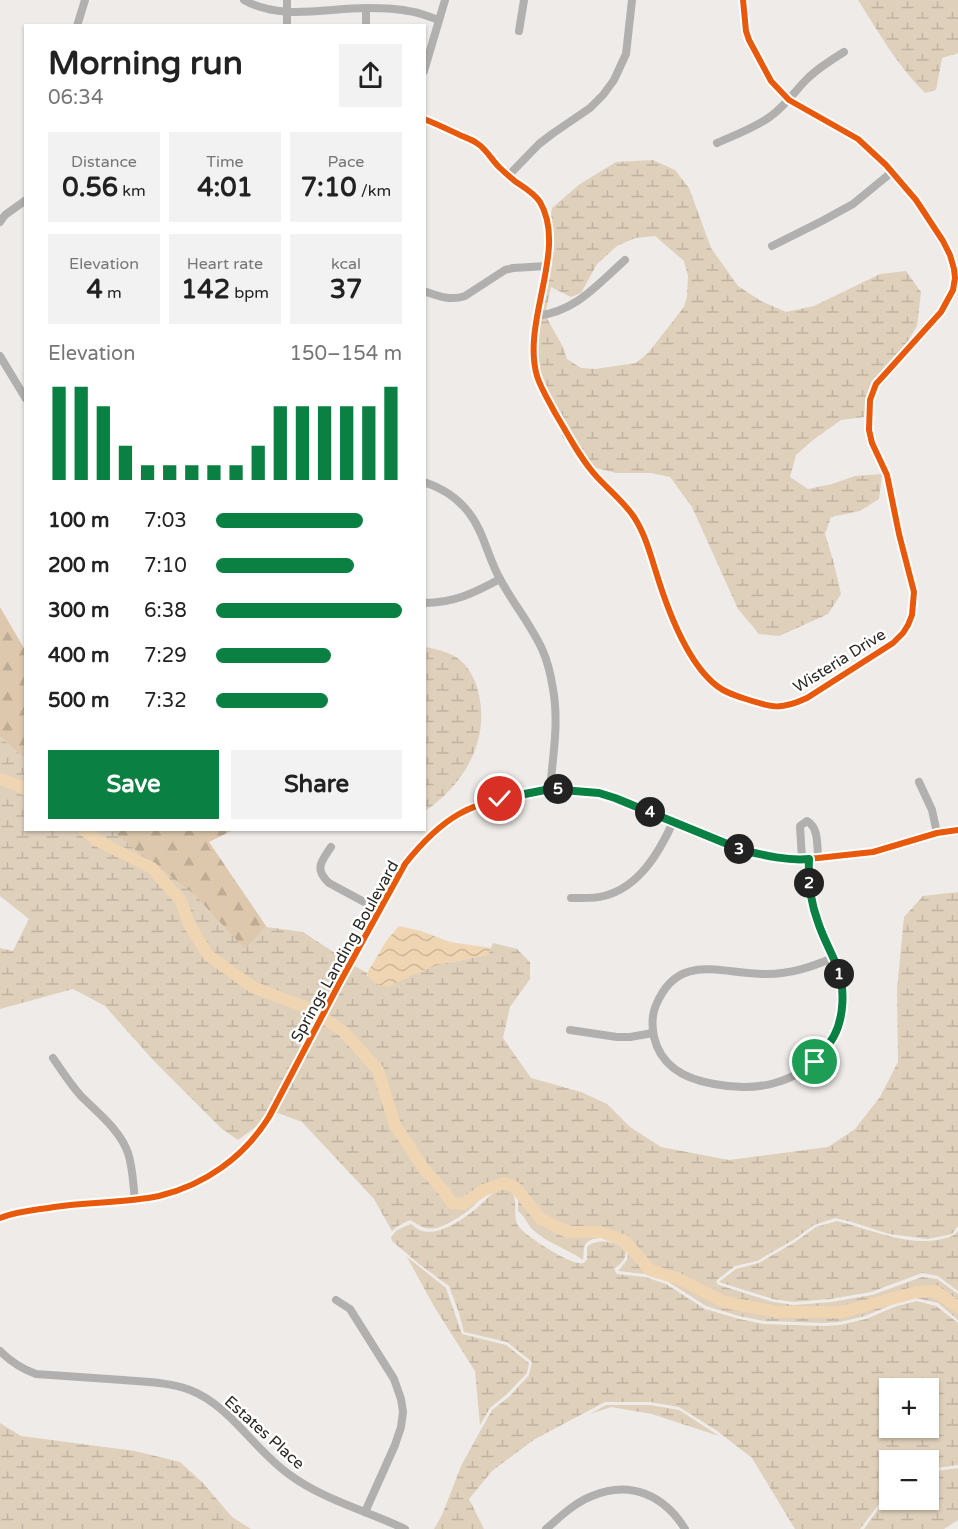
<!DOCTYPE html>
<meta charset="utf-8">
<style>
body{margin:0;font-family:"Varela Round",sans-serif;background:#f2f2f2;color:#222;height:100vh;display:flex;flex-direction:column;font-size:22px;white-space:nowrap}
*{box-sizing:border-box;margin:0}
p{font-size:20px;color:#767676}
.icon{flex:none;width:33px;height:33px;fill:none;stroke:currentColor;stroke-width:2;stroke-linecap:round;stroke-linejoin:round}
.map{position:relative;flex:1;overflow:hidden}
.details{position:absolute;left:24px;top:24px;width:402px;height:807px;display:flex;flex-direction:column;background:#fff;border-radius:0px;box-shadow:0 2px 4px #0004}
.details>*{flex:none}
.fabs{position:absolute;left:879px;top:1378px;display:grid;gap:12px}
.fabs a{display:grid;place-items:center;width:60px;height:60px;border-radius:0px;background:#fff;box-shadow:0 2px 4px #0004;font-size:30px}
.pin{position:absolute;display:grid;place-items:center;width:51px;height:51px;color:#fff;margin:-26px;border:3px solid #fff;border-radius:50%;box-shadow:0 2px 6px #0007}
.km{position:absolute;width:30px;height:30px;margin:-15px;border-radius:50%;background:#222;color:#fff;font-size:16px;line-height:30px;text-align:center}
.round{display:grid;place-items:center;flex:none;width:63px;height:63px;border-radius:0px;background:#f2f2f2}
.summary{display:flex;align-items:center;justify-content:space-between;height:102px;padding:0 24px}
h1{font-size:33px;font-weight:700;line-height:45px}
.metrics{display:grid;grid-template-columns:repeat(3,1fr);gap:9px;height:102px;padding:6px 24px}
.metrics div{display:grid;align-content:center;border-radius:0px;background:#f2f2f2;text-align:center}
.metrics b{font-size:26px;font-weight:700}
.metrics small{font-size:16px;font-weight:400}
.metrics p{font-size:16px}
.chart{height:168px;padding:12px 24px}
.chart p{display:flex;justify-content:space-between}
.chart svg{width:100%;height:108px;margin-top:6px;stroke:#0b8043;stroke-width:6}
.action{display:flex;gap:12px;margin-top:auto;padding:12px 24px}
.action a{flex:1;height:69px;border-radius:0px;background:#0b8043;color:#fff;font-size:24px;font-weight:700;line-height:69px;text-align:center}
.action a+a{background:#f2f2f2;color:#222}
ul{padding:0 24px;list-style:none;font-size:20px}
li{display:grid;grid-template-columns:96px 72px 1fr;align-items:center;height:45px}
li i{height:15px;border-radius:8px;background:#0b8043}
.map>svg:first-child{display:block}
</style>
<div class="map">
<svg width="958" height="1529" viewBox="0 0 958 1529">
<defs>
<pattern id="forest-firs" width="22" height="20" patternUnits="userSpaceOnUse" patternTransform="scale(1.5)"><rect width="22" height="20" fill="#ddc8ad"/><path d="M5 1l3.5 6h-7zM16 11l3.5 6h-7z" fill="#beac95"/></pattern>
<pattern id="wetland-marsh" width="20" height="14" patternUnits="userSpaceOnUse" patternTransform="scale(1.5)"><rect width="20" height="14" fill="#dfd0bc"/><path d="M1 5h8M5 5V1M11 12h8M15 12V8" fill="none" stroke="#c0b3a1"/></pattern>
<pattern id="water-waves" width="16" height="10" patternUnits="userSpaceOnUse" patternTransform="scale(1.5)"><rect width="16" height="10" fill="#efd5b1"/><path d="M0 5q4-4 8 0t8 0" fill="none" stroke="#cdb798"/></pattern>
</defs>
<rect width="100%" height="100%" fill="#eeebe8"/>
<!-- forest -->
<g fill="url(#forest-firs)">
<path d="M0,607L25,650V759L0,737Z"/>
<path d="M111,830H233L209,842L266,926L246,950Z"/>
</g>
<!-- wetland -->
<g fill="url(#wetland-marsh)" fill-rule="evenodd">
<path d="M858,0H958V53L942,58L936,90L925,93C897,65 879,33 858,0Z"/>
<path d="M653,160L675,170L689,188L711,248L738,286L761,301L786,312L814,306L880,274L906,271L921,292L917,326L897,359L872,393L864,417L841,420L813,440L796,455L790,477L808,489L832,484L855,476L881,474L882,475L879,499L860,511L831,517L825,534L833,560L841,594L828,614L779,636L759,634L738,609L692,507L670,477L651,473H616L593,467L563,438L538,376L530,351L552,208L580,184L616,162ZM655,236L684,261L688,276L687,296L684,307L648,353L636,363L595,369L581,368L567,359L563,347L545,315L551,287L571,297L581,293L597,264L617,246L635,238Z"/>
<path d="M425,647C435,649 446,651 456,657C467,664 475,678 478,691C491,739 464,785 425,811Z"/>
<path d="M0,737L25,759L26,830H111L133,848L193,893L245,949L266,926L267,927L303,932L347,961L266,1115L261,1123L238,1140L222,1129L153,1060L105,1006L73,989L0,1009V948L13,951L29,919L0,896Z"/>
<path d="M958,892V1226L952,1234L928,1239L889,1234L852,1222L835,1218L814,1225L793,1240L757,1261L735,1266L717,1280L716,1282L719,1285L773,1302L794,1305L831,1302L872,1295L922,1277L937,1279L958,1294V1320L938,1303L916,1298L896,1303L865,1316L840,1322L824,1323L764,1321L739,1316L706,1306L667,1281L645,1274L618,1271L627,1260L628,1252C627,1251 624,1245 623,1244C616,1237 590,1235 585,1245C583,1249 584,1256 583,1260C566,1248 549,1244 533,1230C527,1224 525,1216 518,1211C518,1201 520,1190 508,1187C491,1183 481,1200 469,1210C463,1215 444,1227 436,1228C423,1230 421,1226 410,1220L396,1227L392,1231L374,1199L302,1122L278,1113L274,1115L353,965L367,973V976L415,974L441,964L488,955L493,943L517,949L530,962V979L510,1007L503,1038L531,1078L581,1092L607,1104L630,1127L661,1147L729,1160L828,1147L855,1129L880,1097L898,1062L897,990L904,917L923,896Z"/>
<path d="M505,1189L512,1192C518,1202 513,1213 517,1224C521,1234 568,1263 579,1263C584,1264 583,1263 587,1260V1247C596,1239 609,1241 620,1245L626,1252C625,1261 620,1264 614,1269L617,1274L645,1277L666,1284L705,1309L739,1319L764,1324L824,1326L840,1325L866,1319L897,1306L917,1301L936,1306L958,1323V1465L929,1469L928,1461H890L889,1487L886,1495L860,1529H795L752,1458L716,1430L679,1407L650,1402H605L535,1439L492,1471L469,1499L484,1529H434L442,1515L462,1464L492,1410L509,1397L529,1375L532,1362L507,1342L464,1332L459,1313L449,1286L419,1264L392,1241L391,1237L397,1230L411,1224C414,1226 418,1230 422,1231C440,1236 465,1218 478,1207C487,1199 492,1191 505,1189ZM890,1389H928V1428H890Z"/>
<path d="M837,1221C871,1229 906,1247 942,1239C949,1237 953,1237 958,1231V1291L938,1276L922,1273L871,1292L830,1299L794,1302L773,1299L719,1282L736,1269L759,1263L795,1242L816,1227Z"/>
<path d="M407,1257L446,1288L462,1334L506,1345L529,1363L527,1373L507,1394L490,1408L480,1425L475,1371L435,1308Z"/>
<path d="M606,1405H650L679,1410L719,1436L652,1414L611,1407L590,1414Z"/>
<path d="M0,1423L21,1436L135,1451L180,1462L203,1483L232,1517L251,1529H0Z"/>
<path d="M958,1468V1520L944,1529H864L889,1494L890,1500H928L929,1472Z"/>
</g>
<!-- water -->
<path fill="url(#water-waves)" d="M399,926L421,931L450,942L491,948L488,955L441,964L415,974L388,987C379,985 370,983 367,973L387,940Z"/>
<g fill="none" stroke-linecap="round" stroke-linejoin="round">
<!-- river -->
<g stroke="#efd5b1" stroke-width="12">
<path d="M0,779L20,786L26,790"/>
<path d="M84,830L96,840L152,868L181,901L189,924L208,955L253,987L308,1008L343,1031L378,1070L395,1125L424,1169L443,1190L452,1203L463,1204L484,1190L504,1183L515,1187L541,1219L568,1232H601L625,1241L650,1270L679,1279L724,1302L778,1312H842L917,1292L935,1291L958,1307"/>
</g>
<!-- minor -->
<g stroke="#b1b0af" stroke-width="8">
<path d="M244,0C281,21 326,8 367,8C380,8 395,8 408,11C419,12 429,17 439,20"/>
<path d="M77,26L85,0"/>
<path d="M287,26V0"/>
<path d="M366,26V8"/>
<path d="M519,31L524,0"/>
<path d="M424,71L445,0"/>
<path d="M424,119C437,124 449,130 462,136C467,138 473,140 478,144C486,149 492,160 499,167C504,172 511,178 516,182C525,188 534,193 540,202C568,250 521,321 537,376C541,389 549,401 555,413C568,434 580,459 597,477C610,491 624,502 634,517C645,534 650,553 656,572C667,608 687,663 717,686C726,693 736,696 746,699C773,708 781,710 807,698L893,643L903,633L908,625L912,615L914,592L899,534L887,475L872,443L869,430L870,400L876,384L941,312L953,290L955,278L954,269L950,255L943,241L916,200L886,165L858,139L789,100L771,81L749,40L746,31L743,0"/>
<path d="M717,143C735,135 755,128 771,116C785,106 795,91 807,79C818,68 831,60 844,52"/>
<path d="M509,175L539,144L552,134L590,108L603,95L614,80L626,54L632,0"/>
<path d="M0,222L5,215L26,200"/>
<path d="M772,246L822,221L853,204L892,172"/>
<path d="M424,291C438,296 450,301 465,296L505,270L513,268L547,266"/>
<path d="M537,316C576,311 596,286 625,260"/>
<path d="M0,356L26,399"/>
<path d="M424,482C442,488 458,498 469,513C484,532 488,558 500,579C513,603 531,625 542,649C548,662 551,676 553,689C559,722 553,756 550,789"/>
<path d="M424,603C454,603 474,593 500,579"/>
<path d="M919,782L932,810L937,833"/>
<path d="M331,847C321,862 314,869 329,883L379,910"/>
<path d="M802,859L800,826L807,821C819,828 817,845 818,858"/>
<path d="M809,859C808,880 810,901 817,921C823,938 834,954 839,972C844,992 843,1015 835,1034C832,1040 828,1045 825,1049C798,1085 755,1092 714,1084C685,1079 661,1067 654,1037C652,1027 652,1014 656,1005C679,950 723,975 767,974C791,974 811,967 833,958"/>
<path d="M571,898C582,898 593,899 604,896C639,887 659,853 673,822"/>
<path d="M570,1030L617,1037H630L653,1033"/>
<path d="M53,1058C62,1071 70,1084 81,1096C98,1113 120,1130 128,1153C133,1168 133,1184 135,1200"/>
<path d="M0,1218C17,1211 36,1210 54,1207C89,1202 125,1203 159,1196C205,1185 244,1157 269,1117L340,982L405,864C420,845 438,826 459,814C482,801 525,790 552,789C573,789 595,792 615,798L742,850L762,855L802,859L818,858L873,852L937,833L958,830"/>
<path d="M336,1300L350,1309L394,1379L401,1399L403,1412L401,1427L395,1445L365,1512"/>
<path d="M0,1351C11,1362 22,1369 36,1374C65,1376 94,1378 123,1380C145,1382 169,1382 190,1390C231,1406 254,1450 290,1475C324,1500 367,1511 405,1529"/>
<path d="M546,1529C560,1517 574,1503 592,1496C630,1480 664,1495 685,1529"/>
</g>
<!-- cycleway casing -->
<g stroke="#fff" stroke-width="10">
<g id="cycleway">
<path d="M424,119C437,124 449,130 462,136C467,138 473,140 478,144C486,149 492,160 499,167C504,172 511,178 516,182C525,188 534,193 540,202C568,250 521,321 537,376C541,389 549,401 555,413C568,434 580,459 597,477C610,491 624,502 634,517C645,534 650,553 656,572C667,608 687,663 717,686C726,693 736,696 746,699C773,708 781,710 807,698L893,643L903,633L908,625L912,615L914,592L899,534L887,475L872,443L869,430L870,400L876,384L941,312L953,290L955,278L954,269L950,255L943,241L916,200L886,165L858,139L789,100L771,81L749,40L746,31L743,0"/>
<path d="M0,1218C17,1211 36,1210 54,1207C89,1202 125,1203 159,1196C205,1185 244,1157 269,1117L340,982L405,864C420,845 438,826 459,814C482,801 525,790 552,789C573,789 595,792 615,798L742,850L762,855L802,859L818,858L873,852L937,833L958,830"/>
</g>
</g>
<!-- cycleway -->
<use href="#cycleway" stroke="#e8590c" stroke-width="6"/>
</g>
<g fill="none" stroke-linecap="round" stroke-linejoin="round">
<!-- route casing -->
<g stroke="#fff" stroke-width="12">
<path id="route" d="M500,799L550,789L599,793L615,798L742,850C763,855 787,861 809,859C808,881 810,901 818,922C823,938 832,953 838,969C845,989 844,1017 834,1036C829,1045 821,1054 815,1062"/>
</g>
<!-- route -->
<use href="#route" stroke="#0b8043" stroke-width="8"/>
</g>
<g text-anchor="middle" stroke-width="5" stroke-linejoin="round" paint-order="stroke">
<!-- street labels -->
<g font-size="16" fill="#2a2825" stroke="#fff">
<text transform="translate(839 660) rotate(-32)" y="6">Wisteria Drive</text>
<text transform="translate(344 951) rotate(-61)" y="6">Springs Landing Boulevard</text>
<text transform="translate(265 1432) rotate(42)" y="6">Estates Place</text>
</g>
</g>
</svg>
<div class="fabs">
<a>+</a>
<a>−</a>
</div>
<div class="pin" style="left:815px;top:1062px;background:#1e9e55"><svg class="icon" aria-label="arrive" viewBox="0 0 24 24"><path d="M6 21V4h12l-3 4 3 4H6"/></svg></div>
<div class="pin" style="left:500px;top:799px;background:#d93025"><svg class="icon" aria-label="check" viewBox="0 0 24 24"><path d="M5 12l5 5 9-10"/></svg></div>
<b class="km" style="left:839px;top:974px">1</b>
<b class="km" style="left:809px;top:883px">2</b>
<b class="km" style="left:739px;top:849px">3</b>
<b class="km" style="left:650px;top:812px">4</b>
<b class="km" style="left:558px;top:789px">5</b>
<section class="details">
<div class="summary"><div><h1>Morning run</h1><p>06:34</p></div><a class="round"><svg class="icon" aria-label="share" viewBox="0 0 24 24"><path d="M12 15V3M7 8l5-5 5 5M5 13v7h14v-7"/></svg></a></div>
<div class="metrics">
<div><p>Distance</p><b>0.56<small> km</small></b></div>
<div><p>Time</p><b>4:01</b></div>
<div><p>Pace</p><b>7:10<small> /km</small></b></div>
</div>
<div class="metrics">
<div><p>Elevation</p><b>4<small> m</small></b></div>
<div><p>Heart rate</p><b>142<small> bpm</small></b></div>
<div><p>kcal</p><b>37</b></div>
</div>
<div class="chart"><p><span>Elevation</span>150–154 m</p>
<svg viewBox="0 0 160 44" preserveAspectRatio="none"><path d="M5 44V6M15 44V6M25 44V14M35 44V30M45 44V38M55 44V38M65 44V38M75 44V38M85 44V38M95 44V30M105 44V14M115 44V14M125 44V14M135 44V14M145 44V14M155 44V6"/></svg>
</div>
<ul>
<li><b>100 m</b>7:03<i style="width:79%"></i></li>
<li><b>200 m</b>7:10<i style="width:74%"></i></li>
<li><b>300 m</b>6:38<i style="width:100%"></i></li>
<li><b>400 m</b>7:29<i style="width:62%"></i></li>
<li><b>500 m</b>7:32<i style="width:60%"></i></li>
</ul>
<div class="action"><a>Save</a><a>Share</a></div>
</section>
</div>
